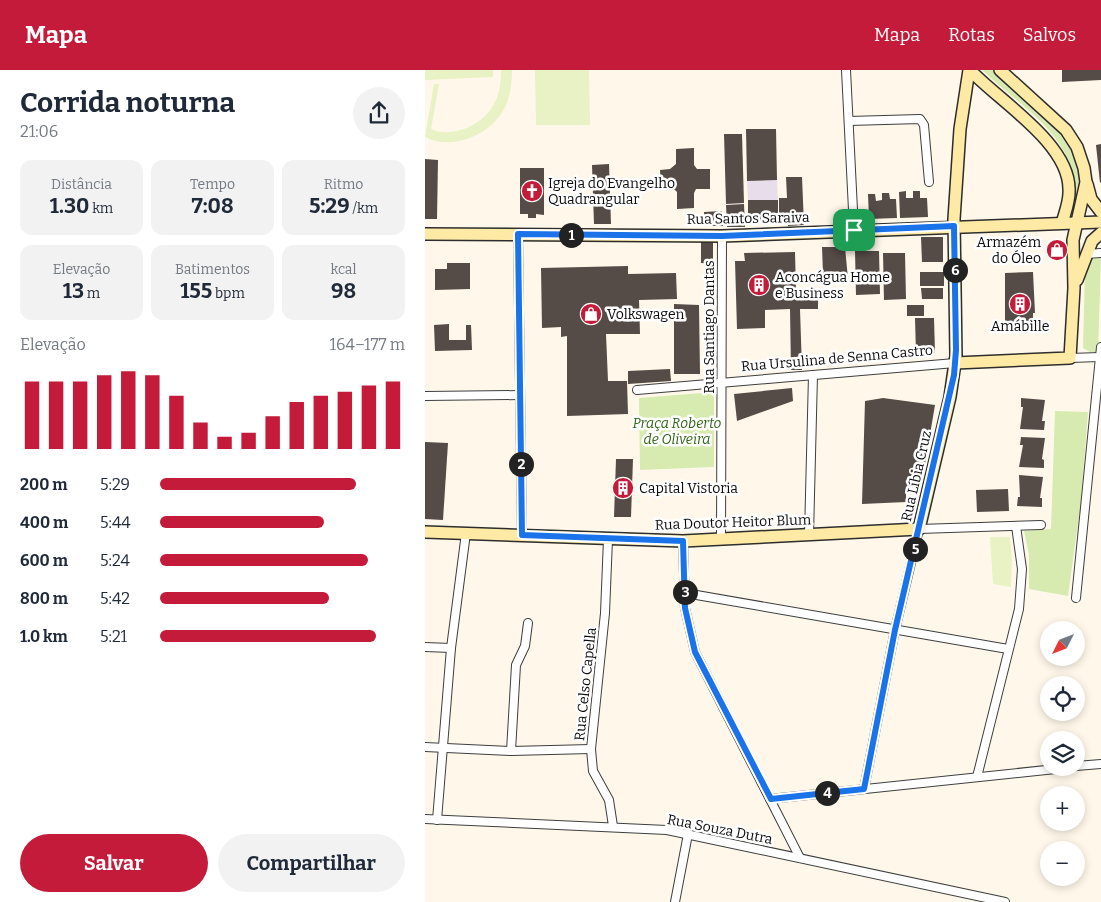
<!DOCTYPE html>
<html lang="pt">
<meta charset="utf-8">
<style>
body{margin:0;font-family:Bitter,serif;background:#f2f2f3;color:#1f2937;height:100vh;display:flex;flex-direction:column;font-size:19px;white-space:nowrap}
*{box-sizing:border-box;margin:0}
p{font-size:16px;color:#747a83}
.icon{flex:none;width:28px;height:28px;fill:none;stroke:currentColor;stroke-width:2;stroke-linecap:round;stroke-linejoin:round}
.map{position:relative;flex:1;overflow:hidden}
.sheet{display:flex;flex-direction:column;background:#fff;width:425px}
.sheet>*{flex:none}
.needle{width:32px;rotate:228deg}
.controls{position:absolute;left:615px;top:551px;display:grid;gap:10px}
.controls a{display:grid;place-items:center;width:45px;height:45px;border-radius:50%;background:#fff;box-shadow:0 2px 8px #0003;font-size:25px}
.pin{position:absolute;display:grid;place-items:center;width:42px;height:42px;color:#fff;margin:-21px;border-radius:10px;box-shadow:0 2px 8px #0006}
.km{position:absolute;width:25px;height:25px;margin:-12px;border-radius:50%;background:#222;color:#fff;font-size:14px;line-height:25px;text-align:center}
.round{display:grid;place-items:center;flex:none;width:52px;height:52px;border-radius:26px;background:#f2f2f3}
.head{display:flex;align-items:center;justify-content:space-between;height:85px;padding:0 20px}
h1{font-size:28px;font-weight:700;line-height:38px}
.metrics{display:grid;grid-template-columns:repeat(3,1fr);gap:8px;height:85px;padding:5px 20px}
.metrics div{display:grid;align-content:center;border-radius:12px;background:#f2f2f3;text-align:center}
.metrics b{font-size:21px;font-weight:700}
.metrics small{font-size:14px;font-weight:400}
.metrics p{font-size:14px}
.chart{height:140px;padding:10px 20px}
.chart p{display:flex;justify-content:space-between}
.chart svg{width:100%;height:90px;margin-top:5px;stroke:#c31b39;stroke-width:6}
.action{display:flex;gap:10px;margin-top:auto;padding:10px 20px}
.action a{flex:1;height:58px;border-radius:30px;background:#c31b39;color:#fff;font-size:20px;font-weight:700;line-height:58px;text-align:center}
.action a+a{background:#f2f2f3;color:#1f2937}
ul{padding:0 20px;list-style:none;font-size:16px}
li{display:grid;grid-template-columns:80px 60px 1fr;align-items:center;height:38px}
li i{height:12px;border-radius:6px;background:#c31b39}
header{display:flex;align-items:center;gap:30px;box-sizing:border-box;height:70px;padding:0 25px;background:#c31b39;color:#fff}
header strong{font-size:24px}
nav{display:flex;gap:28px;margin-inline-start:auto;font-size:18px}
main{display:flex;flex:1;min-height:0}
.map>svg:first-child{display:block}
</style>
<header>
<strong>Mapa</strong>
<nav><a>Mapa</a><a>Rotas</a><a>Salvos</a></nav>
</header>
<main>
<section class="sheet">
<div class="head"><div><h1>Corrida noturna</h1><p>21:06</p></div><a class="round"><svg class="icon" aria-label="share" viewBox="0 0 24 24"><path d="M12 15V3M7 8l5-5 5 5M5 13v7h14v-7"/></svg></a></div>
<div class="metrics">
<div><p>Distância</p><b>1.30<small> km</small></b></div>
<div><p>Tempo</p><b>7:08</b></div>
<div><p>Ritmo</p><b>5:29<small> /km</small></b></div>
</div>
<div class="metrics">
<div><p>Elevação</p><b>13<small> m</small></b></div>
<div><p>Batimentos</p><b>155<small> bpm</small></b></div>
<div><p>kcal</p><b>98</b></div>
</div>
<div class="chart"><p><span>Elevação</span>164–177 m</p>
<svg viewBox="0 0 160 44" preserveAspectRatio="none"><path d="M5 44V11M15 44V11M25 44V11M35 44V8M45 44V6M55 44V8M65 44V18M75 44V31M85 44V38M95 44V36M105 44V28M115 44V21M125 44V18M135 44V16M145 44V13M155 44V11"/></svg>
</div>
<ul>
<li><b>200 m</b>5:29<i style="width:80%"></i></li>
<li><b>400 m</b>5:44<i style="width:67%"></i></li>
<li><b>600 m</b>5:24<i style="width:85%"></i></li>
<li><b>800 m</b>5:42<i style="width:69%"></i></li>
<li><b>1.0 km</b>5:21<i style="width:88%"></i></li>
</ul>
<div class="action"><a>Salvar</a><a>Compartilhar</a></div>
</section>
<div class="map">
<svg width="676" height="832" viewBox="0 0 676 832">
<rect width="100%" height="100%" fill="#fff8ea"/>
<!-- industrial -->
<path fill="#e8deeb" d="M352,110L353,130H323L322,111Z"/>
<!-- green -->
<g fill="#d7ebb1">
<path d="M557,0H568L642,66L656,102L652,144L647,143C662,72 602,43 557,0Z"/>
<path d="M676,188L673,282H665L658,278L660,198L667,189Z"/>
<path d="M289,322V397L215,400L214,328Z"/>
<path d="M630,341L663,342L656,432L643,526L604,519V485L599,461L626,459Z"/>
</g>
<!-- pitch -->
<g fill="#e8f2c4">
<path d="M0,0H68V7L0,10Z"/>
<path d="M76,0H87C87,14 85,29 78,41C63,66 26,81 0,67L9,14H14L6,59C28,69 59,54 69,34C75,23 76,12 76,0Z"/>
<path d="M110,0H164L165,55H111Z"/>
<path d="M565,467H585L587,490L586,517L568,514Z"/>
</g>
<!-- building -->
<g fill="#554b47">
<path d="M637,0H676V10L637,12Z"/>
<path d="M321,59H351L352,110L322,111Z"/>
<path d="M299,64H317L319,133L301,134Z"/>
<path d="M676,74V112L675,113L671,75Z"/>
<path d="M269,78V95L272,99H285V119H271L269,123V138L252,139V122L248,118H236L235,100L245,99L251,94V79Z"/>
<path d="M0,89L13,90L12,149H0Z"/>
<path d="M184,94L186,154H169L167,95Z"/>
<path d="M95,98H119V145L111,144V148H103V144H95Z"/>
<path d="M361,107H377L379,155L363,156L362,143L354,144V128H362Z"/>
<path d="M481,121V128H488V121H495V128H502L503,147L475,148L474,122Z"/>
<path d="M457,123H464L465,129H471L472,148L444,149L443,124H450L451,131L457,130Z"/>
<path d="M323,130H353V150L323,151Z"/>
<path d="M319,134L320,157H302L301,135Z"/>
<path d="M297,141L298,156H280L279,142Z"/>
<path d="M496,167H518V192H497Z"/>
<path d="M276,172H288V194L276,193Z"/>
<path d="M397,177H420L423,209H411V204H398Z"/>
<path d="M430,181H454L455,224L431,225Z"/>
<path d="M370,182L371,222H393V239H375L377,300H366L365,239L340,240V258L312,259L310,191H320L319,183Z"/>
<path d="M458,183H480L481,229L459,230Z"/>
<path d="M22,193H45V219L10,220V199H22Z"/>
<path d="M203,196V204L251,203L252,229L214,230L215,264H181L183,311H202L203,344L142,346V266L136,267V257L117,258L116,198Z"/>
<rect x="495" y="202" width="24" height="14"/>
<path d="M608,202L610,243H608V260H580V203Z"/>
<path d="M496,218H518V229H497Z"/>
<path d="M249,234L274,235L275,304H249Z"/>
<rect x="482" y="235" width="17" height="11"/>
<path d="M490,248H509L510,283L491,284Z"/>
<path d="M24,254V270H41V255H46L47,280L10,281L9,255Z"/>
<path d="M245,299L246,311L203,314V301Z"/>
<path d="M367,318L368,331L312,351L309,324Z"/>
<path d="M458,328L510,335L500,394H491L488,418H481V432L437,434L440,331Z"/>
<path d="M596,328L620,330L617,351H620L619,360L595,359L598,337H596Z"/>
<path d="M596,367L620,368L617,389L619,390V398L594,397L598,375H595Z"/>
<path d="M0,372L23,373L18,450L0,449Z"/>
<path d="M191,389H208L206,447H189Z"/>
<path d="M594,405L618,407L615,428H617V437L592,436L593,427H595Z"/>
<path d="M583,419L584,441L552,442L551,420Z"/>
</g>
<g fill="none" stroke-linecap="round" stroke-linejoin="round">
<!-- street casing -->
<g stroke="#3e3e3e" stroke-width="10">
<g id="street">
<path d="M421,0L429,160"/>
<path d="M424,51L495,49L499,55L504,112"/>
<path d="M93,164L97,465"/>
<path d="M661,184L676,183"/>
<path d="M645,288L675,287"/>
<path d="M212,320L530,293"/>
<path d="M0,326L95,325"/>
<path d="M384,465L388,305"/>
<path d="M183,469L180,543L166,679L168,701L184,730L188,756"/>
<path d="M296,469L297,166"/>
<path d="M258,471L260,538L270,582L375,788"/>
<path d="M260,523L583,579"/>
<path d="M651,528L676,277"/>
<path d="M0,577L26,578"/>
<path d="M0,677L86,681L166,679"/>
<path d="M86,681L91,595L100,576L103,553"/>
<path d="M651,696L676,694"/>
<path d="M552,707L594,539L597,499L591,456"/>
<path d="M439,719L470,560L494,459L616,455"/>
<path d="M345,729L640,698"/>
<path d="M0,749L242,760L580,832"/>
<path d="M12,750L26,578L41,463"/>
<path d="M250,832L263,764"/>
</g>
</g>
<!-- secondary casing -->
<g stroke="#2d2d2d" stroke-width="14">
<g id="secondary">
<path d="M545,0C574,31 644,73 644,119C645,131 640,142 637,153"/>
<path d="M662,114L666,129L676,142"/>
<path d="M0,164L297,166L676,152"/>
<path d="M652,210L667,171L676,163"/>
<path d="M530,293L645,288L649,218L648,170L661,112L659,98L652,77L641,60L575,0"/>
<path d="M0,462L258,471L494,459L525,327L531,286L529,149L535,59L544,0"/>
</g>
</g>
<!-- street -->
<use href="#street" stroke="#fff" stroke-width="8"/>
<!-- secondary -->
<use href="#secondary" stroke="#ffeaa5" stroke-width="11"/>
</g>
<g fill="none" stroke-linecap="round" stroke-linejoin="round">
<!-- route casing -->
<g stroke="#fff" stroke-width="10">
<path id="route" d="M529,156L531,280L529,305L470,560L439,719L346,729L270,582L260,538L258,471L97,465L93,164L297,166Z"/>
</g>
<!-- route -->
<use href="#route" stroke="#1a73e8" stroke-width="6"/>
</g>
<!-- icons -->
<defs>
<g id="church-disc" transform="scale(1.125)"><circle r="9.5" fill="#c31b39" stroke="#fff"/><path d="M-1.2-6h2.4v3.5h3.3v2.4h-3.3V6h-2.4V-.1h-3.3v-2.4h3.3Z" fill="#fff"/></g>
<g id="shop-disc" transform="scale(1.125)"><circle r="9.5" fill="#c31b39" stroke="#fff"/><path d="M-5-2.5h2.3a2.7 3.5 0 0 1 5.4 0H5L5.5 6h-11ZM-1.5-2.5h3a1.5 2.3 0 0 0-3 0Z" fill="#fff"/></g>
<g id="building-disc" transform="scale(1.125)"><circle r="9.5" fill="#c31b39" stroke="#fff"/><path d="M-4-6H4V6H1V3H-1V6H-4ZM-2.5-4.3h1.7v1.8h-1.7ZM.8-4.3h1.7v1.8H.8ZM-2.5-1h1.7V.8h-1.7ZM.8-1h1.7V.8H.8Z" fill="#fff"/></g>
</defs>
<g fill-rule="evenodd">
<use href="#church-disc" x="107" y="121"/>
<use href="#shop-disc" x="632" y="180"/>
<use href="#building-disc" x="334" y="215"/>
<use href="#building-disc" x="595" y="234"/>
<use href="#shop-disc" x="166" y="244"/>
<use href="#building-disc" x="198" y="418"/>
</g>
<g text-anchor="middle" stroke-width="5" stroke-linejoin="round" paint-order="stroke">
<!-- poi labels -->
<g font-size="14" fill="#0b0b0b" stroke="#fff" text-anchor="start">
<text x="123" y="118">Igreja do Evangelho<tspan x="123" dy="16">Quadrangular</tspan></text>
<text x="616" y="177" text-anchor="end">Armazém<tspan x="616" dy="16">do Óleo</tspan></text>
<text x="350" y="212">Aconcágua Home<tspan x="350" dy="16">e Business</tspan></text>
<text x="182" y="249">Volkswagen</text>
<text x="595" y="261" text-anchor="middle">Amábille</text>
<text x="214" y="423">Capital Vistoria</text>
</g>
<!-- street labels -->
<g font-size="14" fill="#0b0b0b" stroke="#fff">
<text transform="translate(323 148) rotate(-1)" y="5">Rua Santos Saraiva</text>
<text transform="translate(284 257) rotate(-90)" y="5">Rua Santiago Dantas</text>
<text transform="translate(412 288) rotate(-5)" y="5">Rua Ursulina de Senna Castro</text>
<text transform="translate(491 406) rotate(-77)" y="5">Rua Líbia Cruz</text>
<text transform="translate(308 452) rotate(-2)" y="5">Rua Doutor Heitor Blum</text>
<text transform="translate(160 614) rotate(-84)" y="5">Rua Celso Capella</text>
<text transform="translate(295 759) rotate(11)" y="5">Rua Souza Dutra</text>
</g>
<!-- park labels -->
<g font-size="14" font-style="italic" fill="#326618" stroke="#fff">
<text x="252" y="358">Praça Roberto<tspan x="252" dy="16">de Oliveira</tspan></text>
</g>
</g>
</svg>
<div class="controls">
<a><svg class="needle" viewBox="-14 -14 28 28"><path d="M0-13l5 13h-10z" fill="#e53935"/><path d="M0 13l5-13h-10z" fill="#747a83"/></svg></a>
<a><svg class="icon" aria-label="locate" viewBox="0 0 24 24"><circle cx="12" cy="12" r="6"/><path d="M12 2v4M12 18v4M2 12h4M18 12h4"/></svg></a>
<a><svg class="icon" aria-label="layers" viewBox="0 0 24 24"><path d="M12 4l9 5-9 5-9-5zM3 14l9 5 9-5"/></svg></a>
<a>+</a>
<a>−</a>
</div>
<div class="pin" style="left:429px;top:160px;background:#1e9e55"><svg class="icon" aria-label="arrive" viewBox="0 0 24 24"><path d="M6 21V4h12l-3 4 3 4H6"/></svg></div>
<b class="km" style="left:146px;top:165px">1</b>
<b class="km" style="left:96px;top:394px">2</b>
<b class="km" style="left:260px;top:522px">3</b>
<b class="km" style="left:402px;top:723px">4</b>
<b class="km" style="left:490px;top:479px">5</b>
<b class="km" style="left:530px;top:200px">6</b>
</div>
</main>
